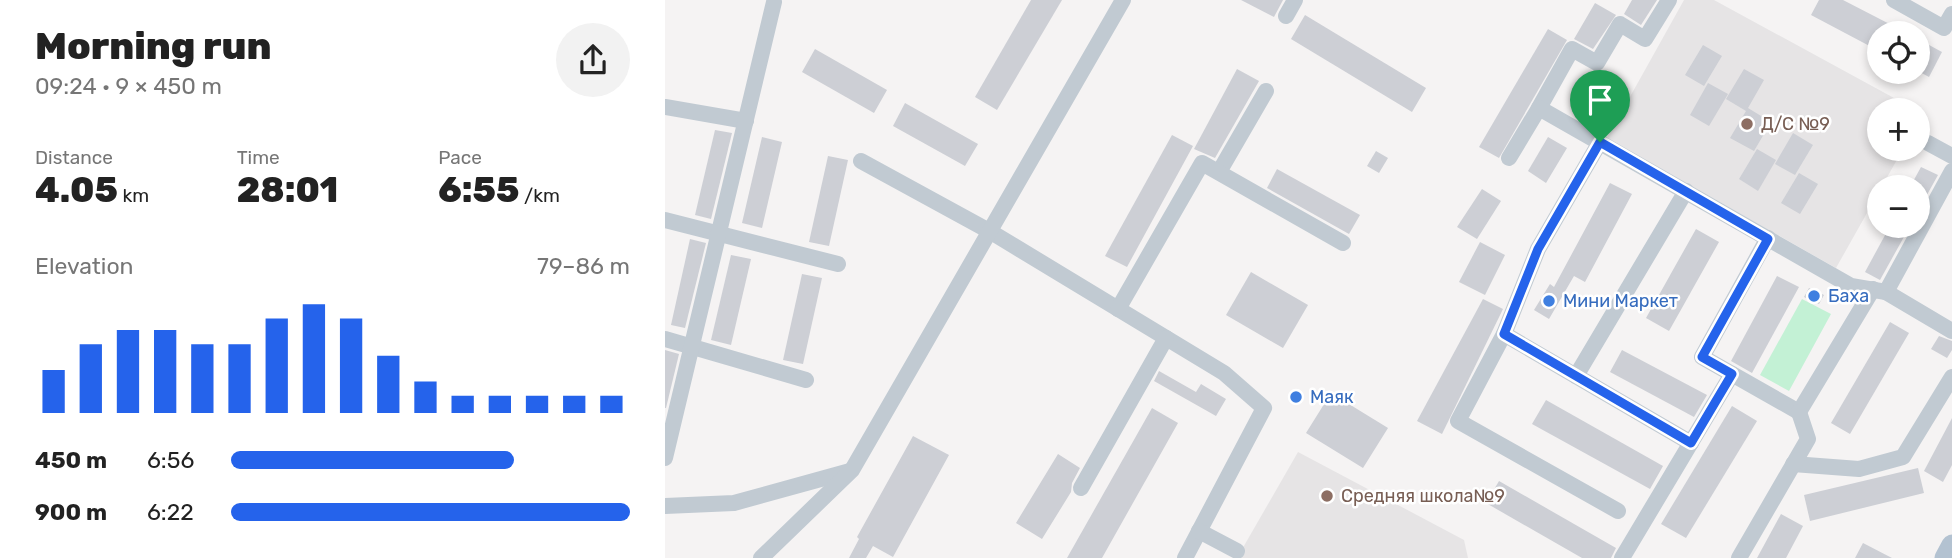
<!DOCTYPE html>
<meta charset="utf-8">
<style>
body{margin:0;font-family:Rubik,sans-serif;background:#f2f2f2;color:#222;height:100vh;display:flex;flex-direction:column;font-size:26px;white-space:nowrap}
*{box-sizing:border-box;margin:0}
p{font-size:23px;color:#767676}
.icon{flex:none;width:38px;height:38px;fill:none;stroke:currentColor;stroke-width:2;stroke-linecap:round;stroke-linejoin:round}
.map{position:relative;flex:1;overflow:hidden}
.drawer{display:flex;flex-direction:column;background:#fff;width:665px}
.drawer>*{flex:none}
.fabs{position:absolute;left:1202px;top:21px;display:grid;gap:14px}
.fabs a{display:grid;place-items:center;width:63px;height:63px;border-radius:50%;background:#fff;box-shadow:0 4px 10px #0003;font-size:35px}
.pin{position:absolute;display:grid;place-items:center;width:60px;height:60px;color:#fff;margin:-72px -30px;border-radius:50% 50% 50% 0;rotate:-45deg;box-shadow:0 0 7px #0007}
.pin .icon{rotate:45deg}
.round{display:grid;place-items:center;flex:none;width:74px;height:74px;border-radius:37px;background:#f2f2f2}
.head{display:flex;align-items:center;justify-content:space-between;height:119px;padding:0 35px}
h1{font-size:38px;font-weight:800;line-height:52px}
.metrics{display:grid;grid-template-columns:repeat(3,1fr);gap:10px;height:119px;padding:7px 35px}
.metrics div{display:grid;align-content:center}
.metrics b{font-size:35px;font-weight:800}
.metrics small{font-size:19px;font-weight:400}
.metrics p{font-size:19px}
.chart{height:196px;padding:14px 35px}
.chart p{display:flex;justify-content:space-between}
.chart svg{width:100%;height:126px;margin-top:7px;stroke:#2563eb;stroke-width:6}
ul{padding:0 35px;list-style:none;font-size:23px}
li{display:grid;grid-template-columns:112px 84px 1fr;align-items:center;height:52px}
li i{height:18px;border-radius:9px;background:#2563eb}
main{display:flex;flex:1;min-height:0}
.map>svg:first-child{display:block}
</style>
<main>
<section class="drawer">
<div class="head"><div><h1>Morning run</h1><p>09:24 · 9 × 450 m</p></div><a class="round"><svg class="icon" aria-label="share" viewBox="0 0 24 24"><path d="M12 15V3M7 8l5-5 5 5M5 13v7h14v-7"/></svg></a></div>
<div class="metrics">
<div><p>Distance</p><b>4.05<small> km</small></b></div>
<div><p>Time</p><b>28:01</b></div>
<div><p>Pace</p><b>6:55<small> /km</small></b></div>
</div>
<div class="chart"><p><span>Elevation</span>79–86 m</p>
<svg viewBox="0 0 160 44" preserveAspectRatio="none"><path d="M5 44V29M15 44V20M25 44V15M35 44V15M45 44V20M55 44V20M65 44V11M75 44V6M85 44V11M95 44V24M105 44V33M115 44V38M125 44V38M135 44V38M145 44V38M155 44V38"/></svg>
</div>
<ul>
<li><b>450 m</b>6:56<i style="width:71%"></i></li>
<li><b>900 m</b>6:22<i style="width:100%"></i></li>
</ul>
</section>
<div class="map">
<svg width="1287" height="558" viewBox="0 0 1287 558">
<rect width="100%" height="100%" fill="#f5f3f3"/>
<!-- education -->
<g fill="#e6e4e5">
<path d="M1019,0H1049L1251,110H1214V149H1238L1171,268L942,138Z"/>
<path d="M633,452L799,540L803,558H572Z"/>
</g>
<!-- green -->
<path fill="#c3f1d5" d="M1137,299L1166,314L1124,391L1095,375Z"/>
<!-- building -->
<g fill="#cdcfd5">
<path d="M366,0H397L332,110L310,97Z"/>
<path d="M576,0H618L609,17Z"/>
<path d="M967,0H992L976,25L959,14Z"/>
<path d="M1154,0H1178L1242,33H1214V51L1146,15Z"/>
<path d="M930,3L951,15L928,49L909,39Z"/>
<path d="M640,15L761,88L747,112L626,39Z"/>
<path d="M883,29L902,40L834,158L814,147Z"/>
<path d="M1253,39L1277,52L1264,77L1253,71Z"/>
<path d="M1038,45L1057,56L1039,86L1020,75Z"/>
<path d="M150,49L222,90L209,113L137,72Z"/>
<path d="M572,69L594,81L550,158L529,149Z"/>
<path d="M1079,69L1099,80L1083,108L1106,122L1089,151L1065,138L1081,111L1061,99Z"/>
<path d="M1043,83L1063,94L1044,126L1025,115Z"/>
<path d="M240,103L313,144L300,166L228,126Z"/>
<path d="M50,130L67,133L46,219L30,215Z"/>
<path d="M1128,133L1148,145L1130,175L1110,164Z"/>
<path d="M507,135L528,146L462,267L440,256Z"/>
<path d="M97,137L117,142L97,228L77,223Z"/>
<path d="M883,137L902,148L881,183L863,171Z"/>
<path d="M1092,149L1111,160L1093,191L1074,179Z"/>
<path d="M711,151L723,158L714,173L702,166Z"/>
<path d="M163,156L183,160L164,246L144,242Z"/>
<path d="M1256,167L1273,175L1253,211V187H1245Z"/>
<path d="M612,169L695,215L684,234L602,188Z"/>
<path d="M1134,173L1153,184L1135,214L1116,203Z"/>
<path d="M945,183L967,194L920,282L909,276L884,319L869,310L885,284L889,287Z"/>
<path d="M817,189L836,201L812,239L792,227Z"/>
<path d="M1225,226H1245L1215,280L1200,272Z"/>
<path d="M1031,229L1054,242L1004,331L981,318Z"/>
<path d="M25,239L41,243L20,328L6,325Z"/>
<path d="M815,242L840,255L820,295L794,282Z"/>
<path d="M66,255L86,259L66,345L46,340Z"/>
<path d="M586,272L643,305L618,348L561,315Z"/>
<path d="M137,274L157,278L138,364L118,360Z"/>
<path d="M1112,276L1134,287L1087,373L1066,361Z"/>
<path d="M1144,288L1159,295L1154,304L1139,297Z"/>
<path d="M818,299L838,309L777,434L752,421Z"/>
<path d="M1225,322L1244,333L1185,434L1166,423Z"/>
<path d="M1274,336L1287,341V350L1282,358L1266,349Z"/>
<path d="M0,350L14,354L1,408H0Z"/>
<path d="M957,350L1042,395L1029,417L945,372Z"/>
<path d="M494,371L531,392L536,384L561,399L551,416L489,381Z"/>
<path d="M666,393L723,428L698,468L641,433Z"/>
<path d="M881,400L998,466L985,489L867,424Z"/>
<path d="M1067,406L1092,421L1021,538L996,524Z"/>
<path d="M487,408L513,423L437,558H402Z"/>
<path d="M1287,418V465L1278,482L1259,471Z"/>
<path d="M248,436L284,455L228,557L208,546L201,558H184L194,539L192,537Z"/>
<path d="M393,454L415,468L407,483L406,492L377,539L351,523Z"/>
<path d="M1253,468L1259,493L1145,521L1139,495Z"/>
<path d="M834,481L951,548L946,558H917L821,503Z"/>
<path d="M1116,514L1138,526L1121,558H1092Z"/>
<path d="M1198,543L1227,558H1190Z"/>
</g>
<g fill="none" stroke-linecap="round" stroke-linejoin="round">
<!-- minor -->
<g stroke="#c1cad2" stroke-width="16">
<path d="M1229,0L1279,28L1287,14"/>
<path d="M621,16L630,0"/>
<path d="M0,107L81,121"/>
<path d="M874,108L907,49L932,63L955,24L980,39L1004,0"/>
<path d="M935,142L873,249L839,334L793,421L953,511"/>
<path d="M1263,143L1287,156"/>
<path d="M844,158L874,108L1186,286L1221,292"/>
<path d="M196,161L326,232L559,373L599,408L520,558"/>
<path d="M1287,171L1221,292L1287,331"/>
<path d="M554,172L601,91"/>
<path d="M0,220L173,264"/>
<path d="M1103,238L1037,357L1134,412L1208,289"/>
<path d="M453,309L537,163L678,243"/>
<path d="M839,334L1026,443"/>
<path d="M0,339L141,380"/>
<path d="M911,376L1021,191"/>
<path d="M0,458L109,2"/>
<path d="M1128,464L1194,469L1238,457L1287,377"/>
<path d="M416,488L501,338"/>
<path d="M0,506L69,503L185,471"/>
<path d="M534,531L572,551"/>
<path d="M96,558L187,470L458,0"/>
<path d="M957,558L1067,374"/>
<path d="M1074,558L1143,439L1134,412"/>
</g>
<!-- major -->
<path stroke="#b3c2d1" stroke-width="21" d="M1280,558L1287,545"/>
</g>
<g fill="none" stroke-linecap="round" stroke-linejoin="round">
<!-- route casing -->
<g stroke="#fff" stroke-width="14">
<path id="route" d="M935,142L1103,239L1037,357L1067,374L1026,443L839,334L873,249Z"/>
</g>
<!-- route -->
<use href="#route" stroke="#2563eb" stroke-width="9"/>
</g>
<!-- markers -->
<g fill="#8d6e63" stroke="#fff" stroke-width="2.5">
<circle cx="1082" cy="124" r="7"/>
<circle cx="662" cy="496" r="7"/>
</g>
<g fill="#3f7fe0" stroke="#fff" stroke-width="2.5">
<circle cx="1149" cy="296" r="7"/>
<circle cx="884" cy="301" r="7"/>
<circle cx="631" cy="397" r="7"/>
</g>
<g text-anchor="middle" stroke-width="5" stroke-linejoin="round" paint-order="stroke">
<!-- education labels -->
<g font-size="18" fill="#785e54" stroke="#fff" text-anchor="start">
<text x="1096" y="130">Д/С №9</text>
<text x="676" y="502">Средняя школа№9</text>
</g>
<!-- shop labels -->
<g font-size="18" fill="#366cbe" stroke="#fff" text-anchor="start">
<text x="1163" y="302">Баха</text>
<text x="898" y="307">Мини Маркет</text>
<text x="645" y="403">Маяк</text>
</g>
</g>
</svg>
<div class="fabs">
<a><svg class="icon" aria-label="locate" viewBox="0 0 24 24"><circle cx="12" cy="12" r="6"/><path d="M12 2v4M12 18v4M2 12h4M18 12h4"/></svg></a>
<a>+</a>
<a>−</a>
</div>
<div class="pin" style="left:935px;top:142px;background:#1e9e55"><svg class="icon" aria-label="arrive" viewBox="0 0 24 24"><path d="M6 21V4h12l-3 4 3 4H6"/></svg></div>
</div>
</main>
